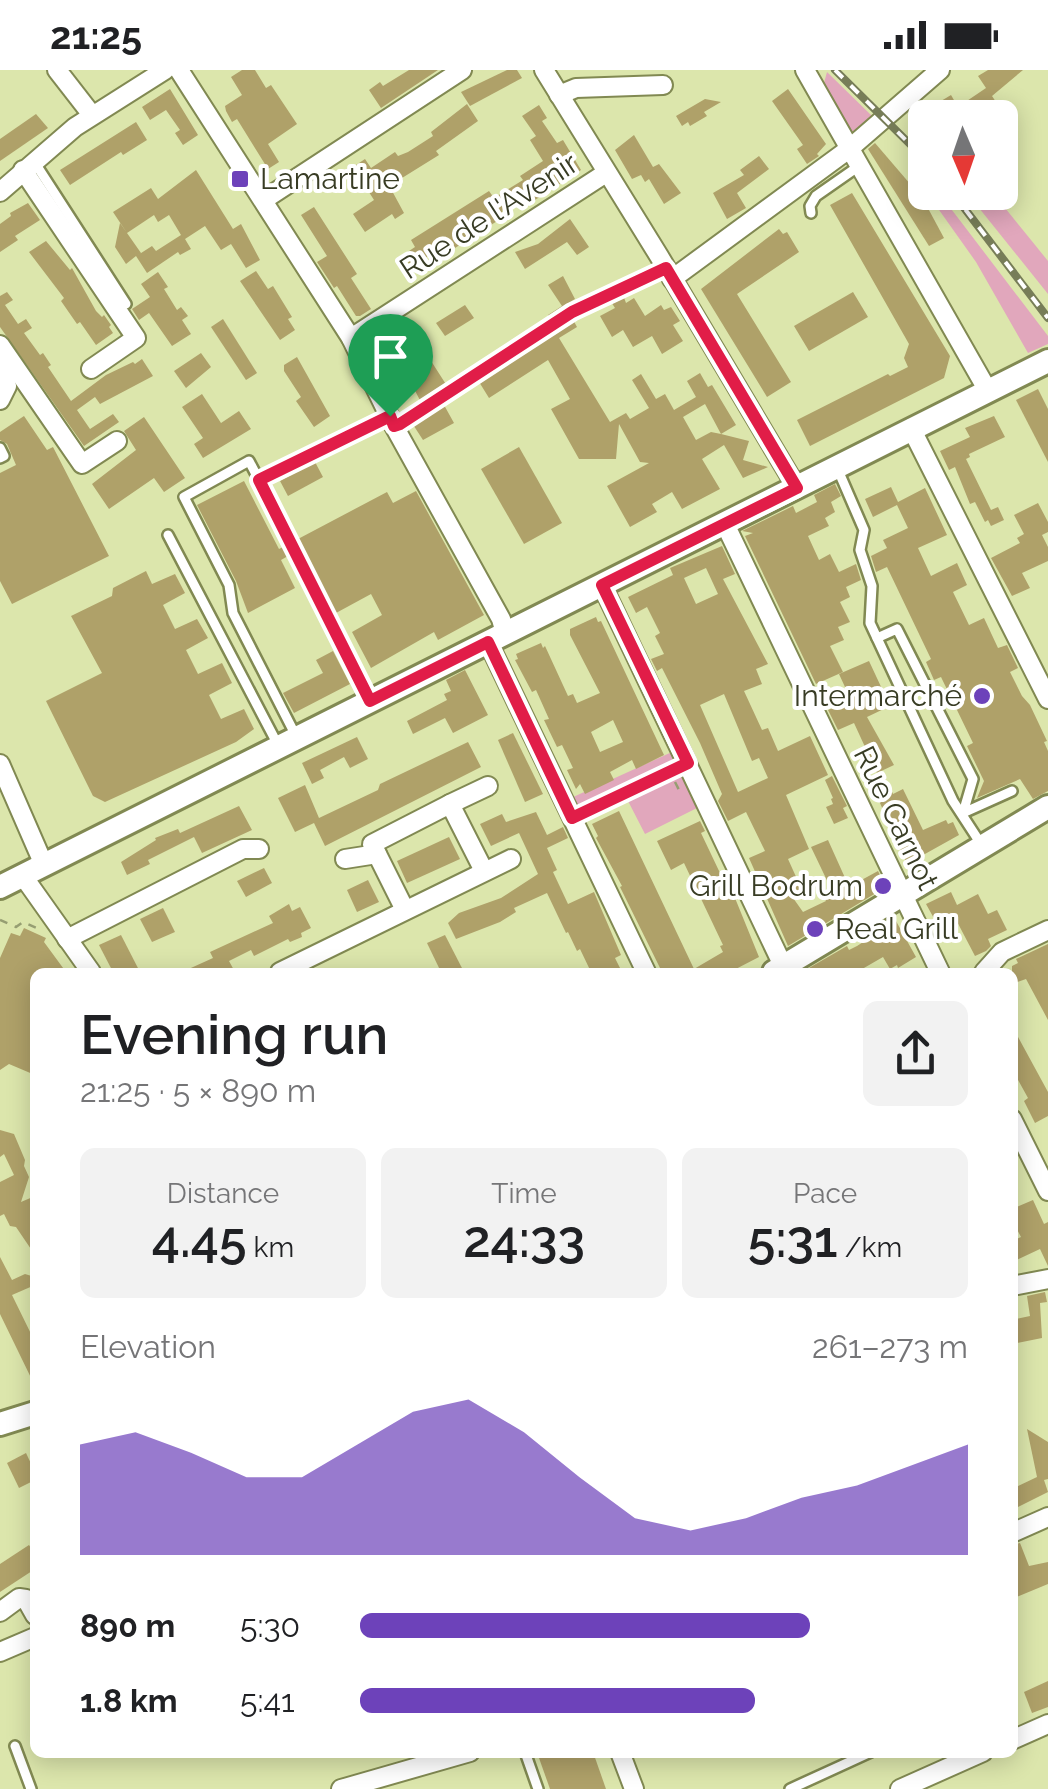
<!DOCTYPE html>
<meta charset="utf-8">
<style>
body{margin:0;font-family:Raleway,sans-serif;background:#f2f2f2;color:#202124;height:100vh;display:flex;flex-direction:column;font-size:38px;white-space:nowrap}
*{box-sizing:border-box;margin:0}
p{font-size:32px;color:#757577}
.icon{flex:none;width:55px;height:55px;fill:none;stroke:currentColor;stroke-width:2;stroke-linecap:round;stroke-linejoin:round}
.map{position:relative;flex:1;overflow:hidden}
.drawer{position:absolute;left:30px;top:898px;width:988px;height:790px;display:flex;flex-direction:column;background:#fff;border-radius:15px;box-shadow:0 5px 25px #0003}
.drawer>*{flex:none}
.needle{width:65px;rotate:178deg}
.controls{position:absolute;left:908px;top:30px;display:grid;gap:20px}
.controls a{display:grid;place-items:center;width:110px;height:110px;border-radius:15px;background:#fff;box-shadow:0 5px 25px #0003;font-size:50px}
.pin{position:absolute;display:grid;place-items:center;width:85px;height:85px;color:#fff;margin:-102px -42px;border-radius:50% 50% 50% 0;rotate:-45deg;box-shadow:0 0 10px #0007}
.pin .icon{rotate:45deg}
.round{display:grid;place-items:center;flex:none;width:105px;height:105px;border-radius:15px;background:#f2f2f2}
.head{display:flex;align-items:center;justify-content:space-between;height:170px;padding:0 50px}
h1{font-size:55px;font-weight:600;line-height:75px}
.stats{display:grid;grid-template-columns:repeat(3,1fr);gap:15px;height:170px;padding:10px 50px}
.stats div{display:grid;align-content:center;border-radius:15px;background:#f2f2f2;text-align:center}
.stats b{font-size:50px;font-weight:600}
.stats small{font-size:28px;font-weight:400}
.stats p{font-size:28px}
.chart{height:280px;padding:20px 50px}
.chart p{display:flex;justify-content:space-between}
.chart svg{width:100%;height:180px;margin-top:10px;fill:#6d42ba;opacity:.7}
ul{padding:0 50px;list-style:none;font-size:32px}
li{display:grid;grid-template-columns:160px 120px 1fr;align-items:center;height:75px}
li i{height:25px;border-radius:12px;background:#6d42ba}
.status{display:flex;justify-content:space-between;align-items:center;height:70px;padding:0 50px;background:#fff;direction:ltr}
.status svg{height:28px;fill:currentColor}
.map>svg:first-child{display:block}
</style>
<div class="status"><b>21:25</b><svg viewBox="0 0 49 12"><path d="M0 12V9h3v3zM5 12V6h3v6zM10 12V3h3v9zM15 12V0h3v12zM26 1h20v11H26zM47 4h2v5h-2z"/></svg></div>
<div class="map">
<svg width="1048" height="1719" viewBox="0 0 1048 1719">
<rect width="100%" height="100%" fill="#dce6ac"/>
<!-- green -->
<g fill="#e1a7bc">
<path d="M827,2L872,46L852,62L824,13Z"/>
<path d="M927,123H939L1048,266V274L1028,283L976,192Z"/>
<path d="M967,123H993L1048,191V224Z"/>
<path d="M672,682L697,738L645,764L627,729L580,750L571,728Z"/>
</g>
<!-- building -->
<g fill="#afa169" fill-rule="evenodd">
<path d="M242,0H255L266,18L271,15L297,54L268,74L279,92L268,99L237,49L232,52L226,41L225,36L242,25L231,7Z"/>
<path d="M409,0H438L381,38L369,20L380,12L383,16Z"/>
<path d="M507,0H517L522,8L470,36L461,22Z"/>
<path d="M988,0H1023L992,26L996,32L983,41L980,37L965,48H943L936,34L951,25L958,37L986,18L978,6Z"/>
<path d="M170,19L198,65L183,75L175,63L180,60L166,40L150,50L142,37Z"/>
<path d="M788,19L826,74L817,84L819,86L807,94L797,79L803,75L772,31Z"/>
<path d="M705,29L721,32L704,42L707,46L690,56L688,52L682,56L676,46Z"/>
<path d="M467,34L478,51L436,81L439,85L402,108L403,110L391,119L404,143L395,149L392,144L365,162L353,144L374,130L353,97L365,89L371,98L395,82L398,86L408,82L433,66L431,62Z"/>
<path d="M539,35L547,48L542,51L557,73L563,70L581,100L535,130L530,123L502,141L505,146L455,178L449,170L412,198L403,185L415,177L411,170L489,121L494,128L523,110L520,106L543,91L530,70L536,66L522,46Z"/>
<path d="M36,44L48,58L0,91V69Z"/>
<path d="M136,52L147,70L123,85L121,82L70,115L60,100Z"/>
<path d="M634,65L653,97L659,94L681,123L664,134L649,109L645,112L641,105L632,109L615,80Z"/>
<path d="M875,73L923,129L944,168L929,176L868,79Z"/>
<path d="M759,86L769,99L737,123L746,138L727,149L713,123L744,105L740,100Z"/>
<path d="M196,100L233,159L241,154L260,190L246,198L231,174L221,180L205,156L185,169L191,179L180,185L178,182L147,203L136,186L126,194L115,177L120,153L141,183L138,185L152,176L156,181L181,165L169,145L158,152L154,145L127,163L113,142L151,118L158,129Z"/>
<path d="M852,123L950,286L944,308L810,376L797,350L888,304L890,306L908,297L904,288L909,274L830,135Z"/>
<path d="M28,133L40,150L15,166L18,170L0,182V154L11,146L10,143Z"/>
<path d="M314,137L357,204L351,208L371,239L360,246H356L337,216L334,218L317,192L327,186L301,145Z"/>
<path d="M570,149L589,177L577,185L567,172L525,199L515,182L538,174Z"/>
<path d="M779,159L783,164L787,162L799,182L737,224L791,312L767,327L701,219Z"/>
<path d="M46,171L70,200L72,198L96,241L102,247L104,245L111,255L109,257L113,263L96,275L80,252L77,254L61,231L64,228L29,182Z"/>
<path d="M256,201L268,219L273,216L292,247L288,249L295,260L280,270L240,211Z"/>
<path d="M158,202L168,217L164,219L177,240L181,237L188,246L182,250L191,264L172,276L149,243L139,250L132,239L150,227L141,214Z"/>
<path d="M563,206L575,229L565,235L577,257L559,268L610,352L626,343L630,349L649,338L632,310L641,304L656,329L665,324L674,340L696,327L687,311L700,303L708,317L712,315L736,355L721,364L749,371L743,390L768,397L743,408L724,375L702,389L720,419L682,439L672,422L652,434L657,442L630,457L607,416L649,393L640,392L619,354L616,389H579L551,339L570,329L548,290L489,328L476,307L555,256L548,245L562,236L548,215ZM705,334L721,364L711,362L696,370L683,347Z"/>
<path d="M7,222L13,230L5,235L18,254L26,249L32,258L24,263L40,285L43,283L51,295L48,297L71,331L106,305L133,292L135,294L142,289L153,306L100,334L95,327L77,340L90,359L113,344L119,352L84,376L0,257V226Z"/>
<path d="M622,222L626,233L634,228L645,246L661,235L664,240L671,237L680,251L673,255L683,271L662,284L652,266L633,277L623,260L612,267L600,246L615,238L608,227Z"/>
<path d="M853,222L868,247L809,281L794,256Z"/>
<path d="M465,235L474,248L445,266L436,253Z"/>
<path d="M223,249L257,303L246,310L211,257Z"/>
<path d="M406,252L449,319L439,326L454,353L423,370L410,350L425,340L410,311L380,269Z"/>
<path d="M201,283L211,297L186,318L174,301Z"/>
<path d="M297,287L330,346L314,357L296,331L301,327L284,301V295Z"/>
<path d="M1038,319L1048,339V392L1016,330Z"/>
<path d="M202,324L221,353L239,341L251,359L203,388L194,374L203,368L182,337Z"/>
<path d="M24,346L47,380L53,377L109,486L12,534L0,511V403L16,395L7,374L0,370V362Z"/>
<path d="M994,346L1005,367L969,384L970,387L966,389L991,440L998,437L1004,450L991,456L988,450L985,452L975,432L970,434L955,397L949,400L940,381L970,367L965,358Z"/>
<path d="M144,347L185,408L164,422L154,408L109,439L92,414L136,380L124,361Z"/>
<path d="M519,377L562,453L524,474L481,399Z"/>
<path d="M315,392L323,407L288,426L280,411Z"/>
<path d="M244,411L279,479L283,477L288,486L281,490L295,518L248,543L236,511L197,435Z"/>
<path d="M835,414L841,426L831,432L835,442L825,448L829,456L808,466L819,490L830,484L839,502L856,494L861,510L846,517L850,527L840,532L850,552L838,557L844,570L830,576L843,602L816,614L745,466L753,463L742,461L793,436L796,443L817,432L814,425Z"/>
<path d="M891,417L898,432L925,418L947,465L918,478L931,506L957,493L967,515L953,522L969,555L984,548L998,578L1007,575L1018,598L1010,602L1022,626L1030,635L1047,671L1044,672L1048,681V721L1033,729L1020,709L977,728L984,711L967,676L973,673L941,607L934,610L926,592L931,589L887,497L876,502L871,486L887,478L883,470L908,458L897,435L873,447L865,429Z"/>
<path d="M416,421L484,545L438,570L434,562L371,598L352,562L382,545L371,524L336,543L298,469L387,422L393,433Z"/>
<path d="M1038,433L1048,452V462L1042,465L1048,477V491L1022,503L1030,518L1012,526L991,488L1020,473L1017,468L1024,464L1014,445Z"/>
<path d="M722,476L735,504L723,509L768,594L756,599L762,614L744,621L762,660L768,658L778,681L810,666L828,705L786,725L809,779L788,789L802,820L791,825L803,842L826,831L824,827L833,823L811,777L828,770L846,810L852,807L856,813L878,801L886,817L788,876L749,788L765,781L746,742L728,751L718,731L722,724L700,673L662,598L657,601L651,589L664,584L655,566L660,563L647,537L636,543L628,527L673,505L670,498ZM706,498L718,524L696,534L684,508ZM724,624L752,691L759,688L768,708L738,722L700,635Z"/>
<path d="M146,501L152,514L175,504L185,523L163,535L175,559L197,549L208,568L186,580L198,604L222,593L232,613L209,625L221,649L244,639L254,659L236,672L105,732L93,726L46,631L102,603L71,546L112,526L113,518Z"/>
<path d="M596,547L598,552L601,551L664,685L636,699L632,690L610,702L614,710L585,724L580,714L576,719L567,700L573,698L562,675L557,677L544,650L549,649L536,620L532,622L515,590L518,589L516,584L541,573L543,578L545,576L568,626L573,624L577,633L600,623L570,565V559ZM613,650L623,672L600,682L591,662Z"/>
<path d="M333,581L350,614L294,643L283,623L323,603L316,590Z"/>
<path d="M869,591L890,636L867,647L894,695L877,703L854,653L838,660L828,640L851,630L839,604Z"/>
<path d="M465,600L488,645L453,663L445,648L413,664L407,651L447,630L444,624L451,621L446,610Z"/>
<path d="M513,663L543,724L525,732L498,670Z"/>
<path d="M357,667L368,689L350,698L344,687L320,700L324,708L312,714L302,693Z"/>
<path d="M468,672L481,697L325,776L314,753L295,762L278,728L305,715L319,748L378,720L380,714Z"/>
<path d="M832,706L847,736L843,738L848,748L834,754L826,737L833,734L831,729L833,728L825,710Z"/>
<path d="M890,717L893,724L903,719L923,760L946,750L948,754L953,752L959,765L907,794L876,724Z"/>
<path d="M239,736L252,760L202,783L194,767L148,790L150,794L127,805L121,792L156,770L155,768L178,759L180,763Z"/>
<path d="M619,741L694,899L723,882L720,876L723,875L684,793L671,800L657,771L700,751L705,761L701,763L720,803L724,801L759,887L730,902H662L620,817L622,816L596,768L598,766L592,754Z"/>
<path d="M536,742L547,765L563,757L568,768L547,778L557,800L553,802L568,834L594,822L621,885L615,888L622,902H591L580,879L577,881L568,862L566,863L547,823L514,838L516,842L500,852L456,869L448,853L459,843L501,828L538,804L519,763L491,776L480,754L502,744L506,752Z"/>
<path d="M449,767L460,789L407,813L397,791Z"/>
<path d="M264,798L272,813L246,827L237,811Z"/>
<path d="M368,810L379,832L357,842L347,820Z"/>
<path d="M951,822L957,835L978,824L988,844L997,840L1007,860L988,869L991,876L986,881L975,886L953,844L936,852L926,834Z"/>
<path d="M289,834L292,841L300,837L311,858L301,863L302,867L290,872L288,869L254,886L251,880L229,891L235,902H182L213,888L210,882L273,853L269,846Z"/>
<path d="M163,838L175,862L152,872L140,849Z"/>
<path d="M896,851L916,887L898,898L897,895L890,899L883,887L857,902H802L847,876L849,880L857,876Z"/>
<path d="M24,858L46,868L44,872L66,902H35V1005L9,994L0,1000V888L11,863L20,866Z"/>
<path d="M121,865L140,902H113L99,875Z"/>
<path d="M445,865L464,902H441L427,873Z"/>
<path d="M1048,874V950L1026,909L1012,914V896L1018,893L1016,889Z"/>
<path d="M1012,956L1048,1022V1046L1035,1053L1024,1031L1028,1028L1012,999Z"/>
<path d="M0,1060L14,1064L25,1090L24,1096L29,1107L21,1132L35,1126V1185L16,1157L10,1156L4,1144L0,1146V1112L14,1105L4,1084L0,1087Z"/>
<path d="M1033,1130L1044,1154L1048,1152V1196L1040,1179L1012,1192V1171L1021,1167L1012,1150V1139Z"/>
<path d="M0,1187L12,1210L25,1204L35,1207V1215L12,1225L35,1272V1316L0,1244Z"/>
<path d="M1045,1222L1047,1232L1040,1233L1042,1268L1012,1274V1250L1030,1246L1027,1226Z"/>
<path d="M1027,1359L1048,1372V1409L1044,1410L1048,1422L1012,1440V1419L1037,1407Z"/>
<path d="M26,1383L35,1402V1410L19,1418L7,1393Z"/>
<path d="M1020,1473L1029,1496L1048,1492V1514L1012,1529V1475Z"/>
<path d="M29,1475L35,1484V1499L0,1522V1494Z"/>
<path d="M1048,1611V1637L1032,1643L1024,1622Z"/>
<path d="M555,1682H593L606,1719H550L539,1688Z"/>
</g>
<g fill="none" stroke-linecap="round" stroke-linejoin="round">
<!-- service casing -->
<g stroke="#818952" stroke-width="14">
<g id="service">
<path d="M35,93L126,234"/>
<path d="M811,143L810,136L816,126L859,96"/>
<path d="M0,378L4,386L0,388"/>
<path d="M838,400L864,460L860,480L872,516L870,553L953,731L981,774"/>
<path d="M259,410L249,391L184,427L229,515L233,543L296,666"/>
<path d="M168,465L278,675"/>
<path d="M877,568L897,559L973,709L963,743L1012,721"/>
<path d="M369,629L259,410L389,346"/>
<path d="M15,1676L31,1719"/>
<path d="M525,1682L538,1719"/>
<path d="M790,1719L871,1682"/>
</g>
</g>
<!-- pedestrian casing -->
<g stroke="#818952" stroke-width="18">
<path id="pedestrian" d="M572,748L688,693"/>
</g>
<!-- minor casing -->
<g stroke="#818952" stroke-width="22">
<g id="minor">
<path d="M57,0L92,45"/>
<path d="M179,0L351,268L394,356L501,549L505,563"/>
<path d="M544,0L659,186L797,418"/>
<path d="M805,0L988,321"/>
<path d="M559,25L576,18L663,15"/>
<path d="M23,100L136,268L91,299"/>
<path d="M0,122L75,57L165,0"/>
<path d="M265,129L462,0"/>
<path d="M672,209L849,79L940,0"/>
<path d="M351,268L606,103"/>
<path d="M0,275L82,394L117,371"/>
<path d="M0,296L7,316L0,330"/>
<path d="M911,358L1048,629"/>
<path d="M725,454L940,902"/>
<path d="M602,515L786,902"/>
<path d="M488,572L646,902"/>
<path d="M0,694L44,795"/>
<path d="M450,734L488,716"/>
<path d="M345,789L377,784"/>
<path d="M23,806L91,902"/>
<path d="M405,840L372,774L450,734L484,801"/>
<path d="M67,869L243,779H259"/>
<path d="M280,902L511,789"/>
<path d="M984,902L1002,882L1048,860"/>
<path d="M1012,1049L1048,1121"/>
<path d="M1012,1216L1048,1209"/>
<path d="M1012,1463L1048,1447"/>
<path d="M0,1542L19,1528L26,1529L35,1545"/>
<path d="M0,1582L35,1567"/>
<path d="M1012,1670L1048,1654"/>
<path d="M620,1682L634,1719"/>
<path d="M341,1719L470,1682"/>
<path d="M900,1719L983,1682"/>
</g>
</g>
<!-- secondary casing -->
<g stroke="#818952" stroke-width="28">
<g id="secondary">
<path d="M0,817L1048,291"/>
<path d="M774,902L1048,737"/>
<path d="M0,1354L35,1343"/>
</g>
</g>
<!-- path -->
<g stroke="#969e72" stroke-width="2.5" stroke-dasharray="8 8" stroke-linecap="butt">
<path d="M409,348L571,243L651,205"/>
<path d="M675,712L681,724"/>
<path d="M0,850L16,857L23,852L39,859"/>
</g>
<!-- service -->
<use href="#service" stroke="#fff" stroke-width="9"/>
<!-- pedestrian -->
<use href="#pedestrian" stroke="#fff" stroke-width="12"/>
<!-- minor -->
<use href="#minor" stroke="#fff" stroke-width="18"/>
<!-- secondary -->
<use href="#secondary" stroke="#fff" stroke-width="22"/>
<!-- rail casing -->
<g stroke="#777d58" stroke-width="8">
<g id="rail">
<path d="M835,0L925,89"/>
<path d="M952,122L1048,248"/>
</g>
</g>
<!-- rail -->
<use href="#rail" stroke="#fff" stroke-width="4" stroke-dasharray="11" stroke-linecap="butt"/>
</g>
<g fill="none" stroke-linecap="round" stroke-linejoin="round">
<!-- route casing -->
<g stroke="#fff" stroke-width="20">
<path id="route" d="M666,198L797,418L602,515L688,693L572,748L488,572L370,631L259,410L390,346L394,356L400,354L572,242Z"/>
</g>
<!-- route -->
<use href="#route" stroke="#e11d48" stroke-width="12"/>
</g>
<!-- markers -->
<g fill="#6d42ba" stroke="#fff" stroke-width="4">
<rect x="230" y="99" width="20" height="20" rx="5"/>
<circle cx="982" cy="626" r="10"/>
<circle cx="883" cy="816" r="10"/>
<circle cx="815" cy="859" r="10"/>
</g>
<g text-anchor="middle" stroke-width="8" stroke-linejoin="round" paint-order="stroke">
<!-- poi labels -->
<g font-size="30" fill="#383c24" stroke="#fff" text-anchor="start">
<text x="260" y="119">Lamartine</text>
<text x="962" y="636" text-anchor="end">Intermarché</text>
<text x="863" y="826" text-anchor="end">Grill Bodrum</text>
<text x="835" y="869">Real Grill</text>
</g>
<!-- street labels -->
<g font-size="30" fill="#383c24" stroke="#fff">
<text transform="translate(489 146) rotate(-33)" y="10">Rue de l'Avenir</text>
<text transform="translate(896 748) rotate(64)" y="10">Rue Carnot</text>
</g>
</g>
</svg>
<div class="controls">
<a><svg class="needle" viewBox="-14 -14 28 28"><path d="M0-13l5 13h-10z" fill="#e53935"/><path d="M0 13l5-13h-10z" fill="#757577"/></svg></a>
</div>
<div class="pin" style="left:390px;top:346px;background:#1e9e55"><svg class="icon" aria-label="arrive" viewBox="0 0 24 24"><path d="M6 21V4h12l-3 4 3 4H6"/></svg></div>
<section class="drawer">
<div class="head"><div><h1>Evening run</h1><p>21:25 · 5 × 890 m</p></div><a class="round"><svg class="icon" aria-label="share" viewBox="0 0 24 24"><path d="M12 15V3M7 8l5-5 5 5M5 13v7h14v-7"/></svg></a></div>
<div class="stats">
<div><p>Distance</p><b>4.45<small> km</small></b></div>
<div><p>Time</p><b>24:33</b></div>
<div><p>Pace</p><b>5:31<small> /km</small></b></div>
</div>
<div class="chart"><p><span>Elevation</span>261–273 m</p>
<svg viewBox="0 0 160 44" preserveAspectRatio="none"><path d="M0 44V17L10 14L20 19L30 25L40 25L50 17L60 9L70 6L80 14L90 25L100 35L110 38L120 35L130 30L140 27L150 22L160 17V44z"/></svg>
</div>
<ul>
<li><b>890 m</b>5:30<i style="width:74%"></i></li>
<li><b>1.8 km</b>5:41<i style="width:65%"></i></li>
</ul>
</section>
</div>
